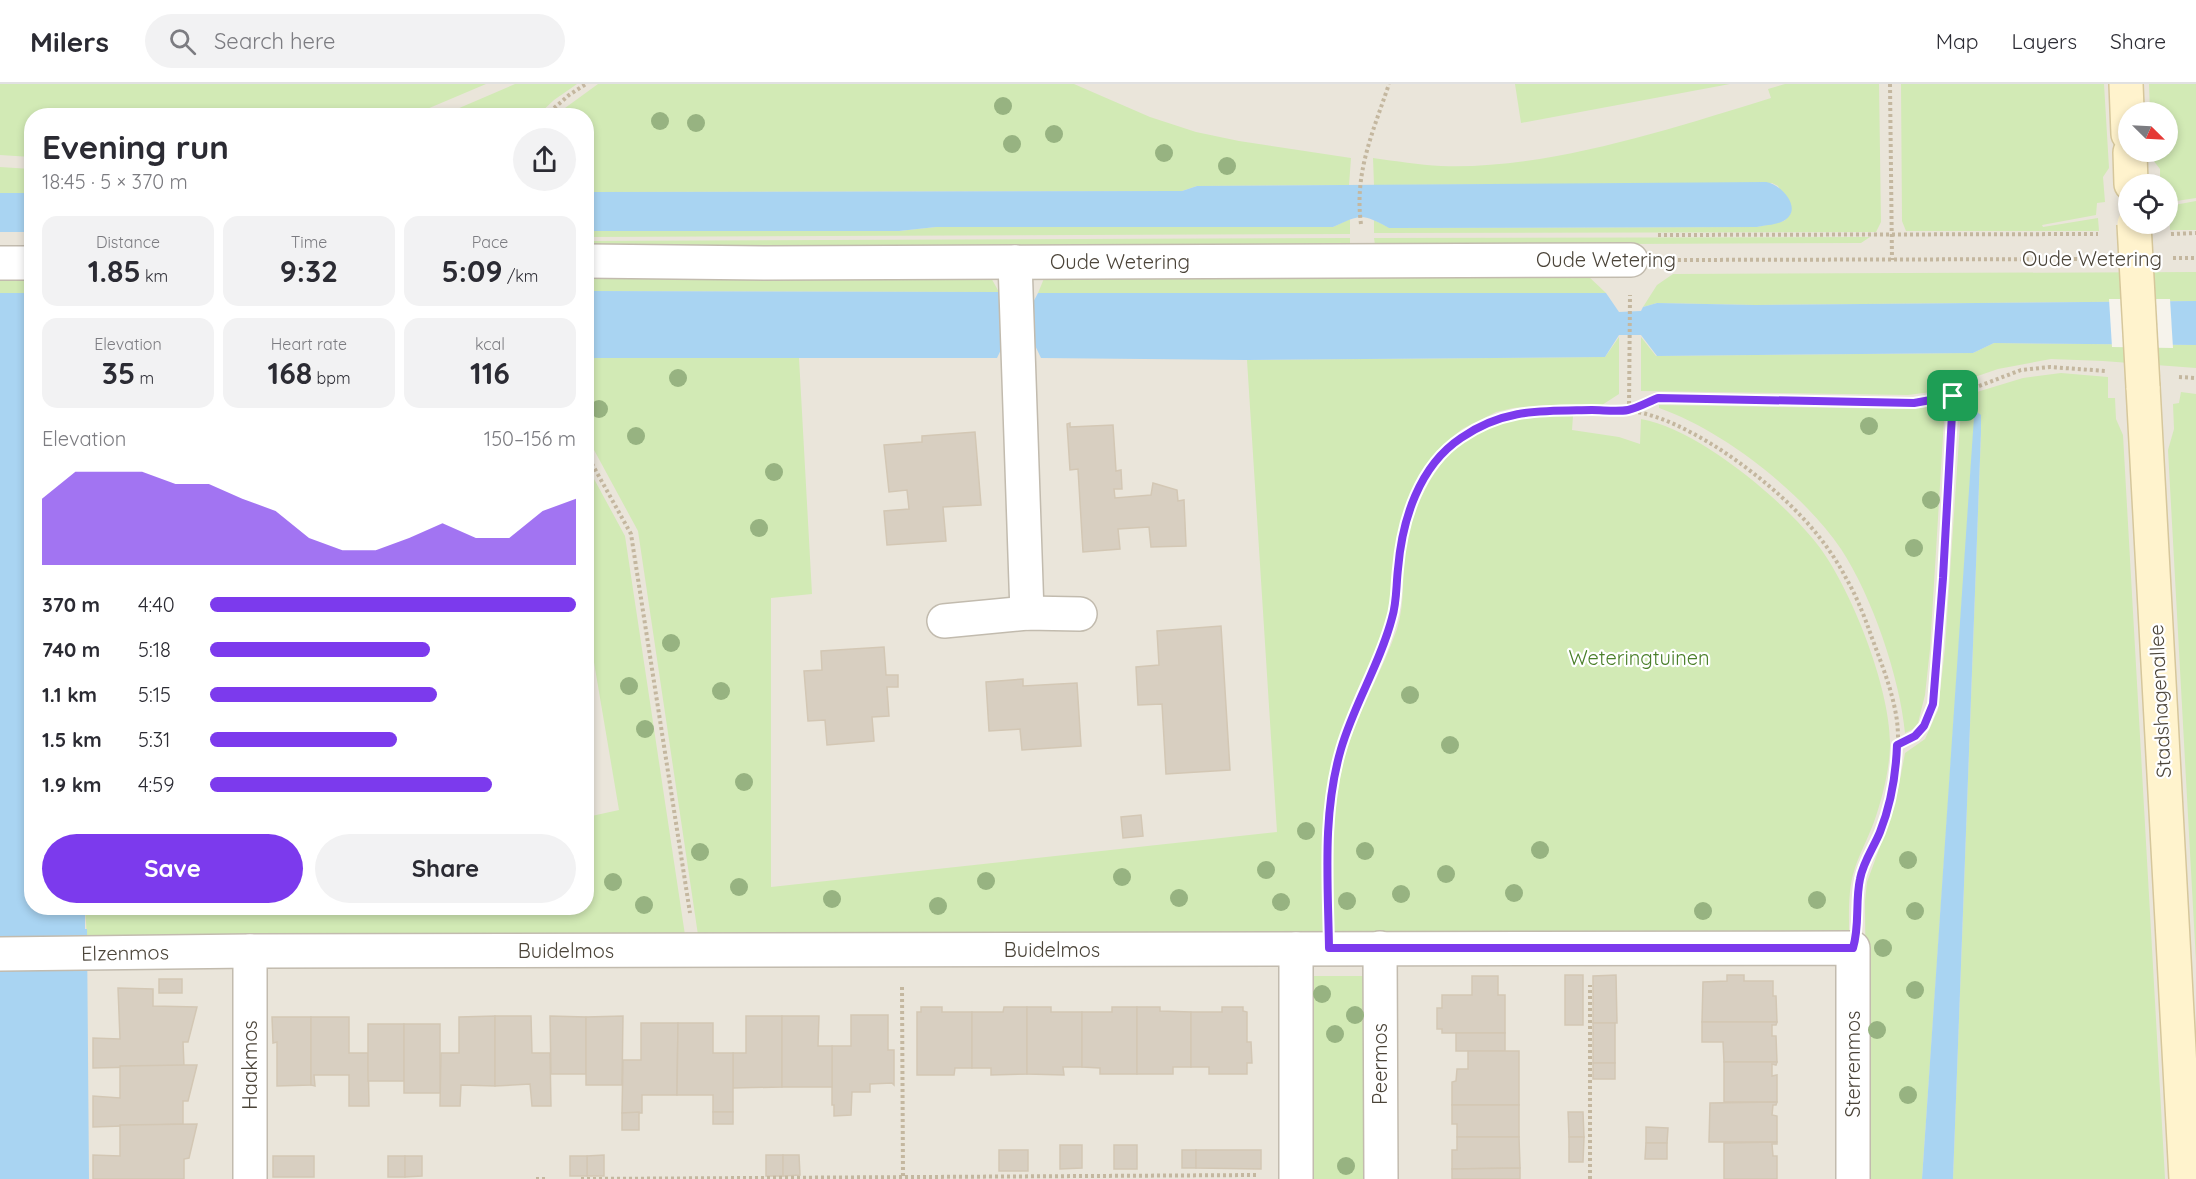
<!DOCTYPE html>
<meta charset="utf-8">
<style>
body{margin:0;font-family:Quicksand,sans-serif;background:#f2f2f3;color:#2b2b33;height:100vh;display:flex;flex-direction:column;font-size:22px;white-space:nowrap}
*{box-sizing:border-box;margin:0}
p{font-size:20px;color:#7c7c81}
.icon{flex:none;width:33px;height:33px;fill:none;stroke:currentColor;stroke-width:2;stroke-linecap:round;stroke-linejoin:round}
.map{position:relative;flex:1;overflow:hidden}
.panel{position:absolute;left:24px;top:24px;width:570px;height:807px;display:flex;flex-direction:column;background:#fff;border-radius:24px;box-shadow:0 3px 9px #0003}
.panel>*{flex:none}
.needle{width:39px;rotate:114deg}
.tools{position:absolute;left:2118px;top:18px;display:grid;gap:12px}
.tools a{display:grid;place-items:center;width:60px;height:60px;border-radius:50%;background:#fff;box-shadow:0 3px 9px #0003;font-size:30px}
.pin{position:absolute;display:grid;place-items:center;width:51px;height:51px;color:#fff;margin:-26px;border-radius:12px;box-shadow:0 3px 9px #0006}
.round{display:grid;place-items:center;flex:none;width:63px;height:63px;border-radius:32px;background:#f2f2f3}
.summary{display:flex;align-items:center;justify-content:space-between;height:102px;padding:0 18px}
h1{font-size:33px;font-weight:700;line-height:45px}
.metrics{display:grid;grid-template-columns:repeat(3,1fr);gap:9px;height:102px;padding:6px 18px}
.metrics div{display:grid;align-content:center;border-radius:15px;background:#f2f2f3;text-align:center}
.metrics b{font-size:30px;font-weight:700}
.metrics small{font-size:16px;font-weight:400}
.metrics p{font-size:16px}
.chart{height:168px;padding:12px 18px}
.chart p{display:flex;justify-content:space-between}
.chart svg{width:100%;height:108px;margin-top:6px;fill:#7c3aed;opacity:.7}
.primary-button{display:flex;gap:12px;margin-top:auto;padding:12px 18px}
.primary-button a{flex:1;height:69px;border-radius:36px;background:#7c3aed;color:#fff;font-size:24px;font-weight:700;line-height:69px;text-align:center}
.primary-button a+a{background:#f2f2f3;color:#2b2b33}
ul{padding:0 18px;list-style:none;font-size:20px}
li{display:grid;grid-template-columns:96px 72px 1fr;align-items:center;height:45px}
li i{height:15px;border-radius:8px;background:#7c3aed}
header{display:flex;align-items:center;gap:36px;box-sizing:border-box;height:84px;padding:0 30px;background:#fff;border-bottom:2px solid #e1e1e2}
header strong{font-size:28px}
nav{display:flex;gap:33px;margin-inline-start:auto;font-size:21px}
.search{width:420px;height:54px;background:#f2f2f3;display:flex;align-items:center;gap:15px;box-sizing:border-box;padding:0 21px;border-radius:33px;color:#7c7c81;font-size:22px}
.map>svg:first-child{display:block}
</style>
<header>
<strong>Milers</strong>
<div class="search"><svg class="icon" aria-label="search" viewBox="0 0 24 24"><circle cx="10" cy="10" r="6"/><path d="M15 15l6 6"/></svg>Search here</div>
<nav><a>Map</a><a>Layers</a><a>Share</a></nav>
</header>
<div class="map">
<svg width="2196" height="1095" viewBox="0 0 2196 1095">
<rect width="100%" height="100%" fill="#f6f3ec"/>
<!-- residential -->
<path fill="#eae5da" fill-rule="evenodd" d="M0,0H2196V1095H0ZM2128,28H2168V68H2128ZM32,32H586V824H32ZM2128,100H2168V140H2128Z"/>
<!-- green -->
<g fill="#d2eab5">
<path d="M0,0H486L427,25L399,31L32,32L31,73L0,71Z"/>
<path d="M515,0H577L554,16L538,31H443Z"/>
<path d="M598,0H1074L1150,33L1196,48L1239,57L1351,74L1349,101L1197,102L1182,107L587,108L586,32H554Z"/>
<path d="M1515,0H1730L1521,39Z"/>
<path d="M1785,0H1879L1881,138L1876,148L1374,149V136L1390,144L1757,143L1784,137L1791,129L1778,102L1772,99L1374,101L1373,74C1396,77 1419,81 1441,82C1547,86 1670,45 1771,14L1768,5Z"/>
<path d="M1901,0H2104L2109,84L2103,93L2105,118L2097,119L2096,131L2042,141L2043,143L2098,134L2099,147H1906L1902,137Z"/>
<path d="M2149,0H2196V114L2170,118L2168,100H2160V85L2153,76V68H2168V28H2150Z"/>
<path d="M0,83L31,85V109H0Z"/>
<path d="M2196,117V146H2170L2169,122Z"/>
<path d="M1350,135V150L587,153L586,147H899L936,143H1333Z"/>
<path d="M1870,153L1861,159L1375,161L1374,154Z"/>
<path d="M1350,154V161L587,163L586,157Z"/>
<path d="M2196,188V217L1755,221L1657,219L1643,223L1657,201L1673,190Z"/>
<path d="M1587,191L1606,209H1038L1045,192Z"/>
<path d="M990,192L999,208L587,207L586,193Z"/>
<rect x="0" y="195" width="31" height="14"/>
<path d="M1619,253V310L1602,321H1543L1513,324L1496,328L1462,345L1446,359L1416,397L1400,439L1393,482L1392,509L1385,544L1356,609L1338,657L1331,683L1323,739L1324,849L698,851L638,447L587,353L586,274H799L812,510L771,514V803L1277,748L1247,276L1605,273Z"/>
<path d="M1641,253L1656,272L1973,269L1994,259L2196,261V284L2103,277L2051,275L1998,285L1931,308L1908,311L1641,307Z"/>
<path d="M2061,289L2108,293V314H2115L2116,335L2123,351L2165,1095H1953L1981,348L1975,330L1922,1095H1867L1865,817L1867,798L1895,722L1905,669L1925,655L1938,626L1945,564L1961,325L1967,311L2023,294Z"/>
<path d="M2181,308L2196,310V878L2168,366L2174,345L2173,320L2179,319Z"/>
<path d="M1659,321L1905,325L1931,323L1939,328L1944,336L1930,565L1925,611L1918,639L1913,645L1905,649C1900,594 1872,512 1841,465C1803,409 1723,346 1659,324Z"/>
<path d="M1573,332L1572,346L1619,353L1640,360L1641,335C1698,345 1782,415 1817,460C1851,503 1892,608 1890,663C1889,688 1882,715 1874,738C1868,754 1860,769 1855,784C1848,804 1849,827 1849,848L1334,849C1334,790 1330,729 1345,672C1358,627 1382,588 1397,545C1405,520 1402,494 1405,468C1412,422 1438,366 1483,346C1512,333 1542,332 1573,332Z"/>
<path d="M587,382L625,452L685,851L87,853L85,824H586L587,733L619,726L587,537Z"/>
<path d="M1307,892H1367L1369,1095H1306Z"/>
</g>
<!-- water -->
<g fill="#a9d4f2">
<path d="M1766,98C1781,100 1803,124 1785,136C1778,141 1765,141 1757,143L1389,144C1361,129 1362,130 1333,143H936L899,147H586L587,108L1182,107L1197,102Z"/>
<rect x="0" y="109" width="31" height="39"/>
<path d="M587,207L999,208L1008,226H1029L1038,209H1606L1619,228L1641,227L1643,223L1657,219L1755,221L2196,217V261L1994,259L1973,269L1657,272L1641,251H1619L1605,273L1247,276L1041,274L1031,253H1007L997,274H587Z"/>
<path d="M0,209H31L32,824H85V845H87L89,1095H0Z"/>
<path d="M1977,328L1981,331V348L1953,1095H1922L1974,333Z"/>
</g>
<!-- pier -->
<path fill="#f6f3ec" d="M2109,215H2170L2173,264L2112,263Z"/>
<!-- building -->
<g fill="#d8cfc1" stroke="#d3c7b4" stroke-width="1.5">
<path d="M1070,339V343L1113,341L1116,387L1121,386L1122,405H1114L1115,414L1151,411L1153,399L1177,406L1178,417L1184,416L1186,462L1151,463L1149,443L1118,445L1120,465L1083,468L1078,385L1070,386L1067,340Z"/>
<path d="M975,348L981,421L943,423L946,457L887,461L884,427L909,425L907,406L889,408L884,361L922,358V352Z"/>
<path d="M1221,542L1230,686L1166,690L1162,620L1138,621L1136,583L1159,581L1157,547Z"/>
<path d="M884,563L886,591H898V603H887L889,632L872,633L874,657L827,661L825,636L808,637L804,587L822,586L821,567Z"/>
<path d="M1023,595V602L1077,599L1081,662L1022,666L1020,645L989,647L986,598Z"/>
<path d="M1141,731L1143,752L1123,754L1121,733Z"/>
<rect x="1565" y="891" width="18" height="50"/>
<path d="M1616,891L1617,939H1593V892Z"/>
<path d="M1727,891H1744V897H1773V912H1776L1777,938H1702L1703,898L1727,897Z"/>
<path d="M1472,892H1498V911H1505V949H1442V945H1437V924H1442V911H1472Z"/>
<rect x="159" y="895" width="23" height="14"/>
<path d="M118,904L153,905V922L197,923L188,958H183L184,982L93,984V954L120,955Z"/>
<path d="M921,923H942V928H972V984H955L954,991H917V928H921Z"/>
<path d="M1004,923H1027V990L991,991V984H972V928H1003Z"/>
<path d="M1027,923H1051V928H1082V983H1063L1064,991L1027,990Z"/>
<path d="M1112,923H1137V990H1100V984L1082,983V928H1112Z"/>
<path d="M1137,923H1160V927L1191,928V983H1173V990H1137Z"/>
<path d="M1222,923H1243V927L1247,928V958H1251L1252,979H1247V990H1209V983H1191V928H1222Z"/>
<path d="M851,931H888V966H894V1001L892,999L870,1000V1008H852L851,1031L834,1032V1021H832V962H851Z"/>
<path d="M495,932V1002L461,1001L460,1022H440L441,969H459V933Z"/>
<path d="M495,932H531L532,969H550L551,1022H532L530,1000L495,1002Z"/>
<path d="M550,932L586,933V990H551Z"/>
<path d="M623,932L622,1001H586V933Z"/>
<path d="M746,932H782V1003L733,1004V969H746Z"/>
<path d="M782,932H819L818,962H832V1003H782Z"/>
<path d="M272,933H311V1001L277,1002V958L273,959Z"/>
<path d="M311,933H349V969H368L369,1022H349V991H314L315,1002L311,1001Z"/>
<path d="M1702,938H1777L1776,941H1772V952H1776L1777,978H1724L1723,958H1702Z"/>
<path d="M641,939H678L677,1011H642V1029H622L623,976H641Z"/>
<path d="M678,939H713V969H733V1028H713V1011H677Z"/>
<rect x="1593" y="939" width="22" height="40"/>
<rect x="368" y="940" width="36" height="57"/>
<rect x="404" y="940" width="36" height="69"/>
<rect x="1456" y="949" width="49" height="18"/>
<path d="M1468,967H1519V1021H1452V998L1456,997L1457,985H1468Z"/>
<path d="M1724,978H1777L1776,981L1772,980V992L1777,991V1018H1724Z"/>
<rect x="1593" y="979" width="22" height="16"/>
<path d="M183,981H197L188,1017H183V1040L93,1043V1012L120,1014V982Z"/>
<path d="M1777,1018L1776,1021H1773L1772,1031L1777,1032V1058H1709L1710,1019Z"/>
<path d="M1452,1021H1519V1053H1457V1040H1452Z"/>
<path d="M639,1028V1046H622V1029Z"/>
<rect x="713" y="1028" width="20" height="12"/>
<path d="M1568,1028H1583L1584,1053H1569Z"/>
<path d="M197,1040L189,1074L184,1075V1095H93V1071L120,1072V1041Z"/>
<path d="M1646,1043L1668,1044L1667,1059H1646Z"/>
<path d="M1457,1053H1519L1520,1084L1452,1085V1066H1457Z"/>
<path d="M1569,1053H1584L1583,1078H1569Z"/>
<path d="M1777,1058V1060H1772L1773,1072H1777V1095H1724V1059Z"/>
<path d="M1646,1059H1667V1075H1645Z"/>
<path d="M1060,1061H1082V1084L1060,1085Z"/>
<rect x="1114" y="1061" width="23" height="24"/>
<rect x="999" y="1066" width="29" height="21"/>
<rect x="1182" y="1066" width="14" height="18"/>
<path d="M1196,1066H1261V1085L1196,1084Z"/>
<path d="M604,1071V1092H587V1072Z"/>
<rect x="766" y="1071" width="17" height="21"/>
<path d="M783,1071H799L800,1091L783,1092Z"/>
<rect x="273" y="1072" width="41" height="21"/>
<rect x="388" y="1072" width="17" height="21"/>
<path d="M405,1072H422V1092L405,1093Z"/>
<rect x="570" y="1072" width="17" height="20"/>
<path d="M1520,1084V1095H1452V1085Z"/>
</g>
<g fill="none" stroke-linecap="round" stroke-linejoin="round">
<!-- street casing -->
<g stroke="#c2bbae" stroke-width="36">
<g id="street">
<path d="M586,177L764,179L1631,176"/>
<path d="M1015,178L1027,529"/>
<path d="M0,179H32"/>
<path d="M944,537L1027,529L1080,530"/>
<path d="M1380,864L1381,1095"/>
<path d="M0,870L250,867L1853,864V1095"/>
<path d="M250,1095V867"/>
<path d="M1296,1095V865"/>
</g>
</g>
<!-- secondary casing -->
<g stroke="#d6c79b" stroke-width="36">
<g id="secondary">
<path d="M2126,0L2128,50"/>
<path d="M2130,68L2131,100"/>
<path d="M2143,303L2186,1095"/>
</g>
</g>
<!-- path -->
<g stroke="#c4b79f" stroke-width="4" stroke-dasharray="3 3" stroke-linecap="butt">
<path d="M1890,0L1892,176"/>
<path d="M545,32L569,11L586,0"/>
<path d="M1361,140C1354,89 1373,48 1389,0"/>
<path d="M2171,150L2196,149"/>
<path d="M1658,151L2098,150"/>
<path d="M2173,174H2196"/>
<path d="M1666,176L2099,175"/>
<path d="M2179,293L2196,294"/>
<path d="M1629,326L1630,211"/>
<path d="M1630,326L1658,314L1914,319L1953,312L2021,286L2050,283L2106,287"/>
<path d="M586,369L631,450L690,829"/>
<path d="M1898,661L1915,652L1924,642L1933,620L1943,494L1953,312"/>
<path d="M1328,830C1327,762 1326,700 1351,635C1364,600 1385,568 1393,531C1397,516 1396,501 1398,486C1401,445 1413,401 1442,371C1460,351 1489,334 1515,329C1532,326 1551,327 1568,326C1597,326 1625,323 1653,332C1676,339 1698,352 1718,364C1768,397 1818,440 1846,494C1857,513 1865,534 1872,554C1882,581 1893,608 1897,637C1901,672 1893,713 1881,747C1868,779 1857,790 1857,828"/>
<path d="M902,903L903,1093"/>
<path d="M536,1095H545"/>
<path d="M581,1095L1259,1091"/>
<path d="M1590,1095V901"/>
</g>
<!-- street -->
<use href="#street" stroke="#fff" stroke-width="33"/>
<!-- secondary -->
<use href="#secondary" stroke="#fff3cd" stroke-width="33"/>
<!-- secondary-bridge casing -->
<g stroke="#d6c79b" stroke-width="36" stroke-linecap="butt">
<path id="secondary-bridge" d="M2134,140L2143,303"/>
</g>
<!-- secondary-bridge -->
<use href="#secondary-bridge" stroke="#fff3cd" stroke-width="33"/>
</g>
<!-- trees -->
<g fill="#97b381">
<circle cx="1003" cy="22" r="9"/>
<circle cx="660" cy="37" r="9"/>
<circle cx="696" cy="39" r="9"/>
<circle cx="1054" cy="50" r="9"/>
<circle cx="1012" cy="60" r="9"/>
<circle cx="1164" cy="69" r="9"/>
<circle cx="1227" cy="82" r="9"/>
<circle cx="678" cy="294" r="9"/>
<circle cx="599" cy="325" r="9"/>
<circle cx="1869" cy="342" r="9"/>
<circle cx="636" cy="352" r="9"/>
<circle cx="774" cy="388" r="9"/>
<circle cx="1931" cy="416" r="9"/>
<circle cx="759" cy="444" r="9"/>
<circle cx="1914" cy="464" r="9"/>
<circle cx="671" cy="559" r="9"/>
<circle cx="629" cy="602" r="9"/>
<circle cx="721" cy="607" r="9"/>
<circle cx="1410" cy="611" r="9"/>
<circle cx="645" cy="645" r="9"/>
<circle cx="1450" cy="661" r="9"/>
<circle cx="744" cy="698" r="9"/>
<circle cx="1306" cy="747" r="9"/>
<circle cx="1540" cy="766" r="9"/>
<circle cx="1365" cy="767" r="9"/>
<circle cx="700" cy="768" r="9"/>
<circle cx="1908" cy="776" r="9"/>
<circle cx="1266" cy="786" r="9"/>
<circle cx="1446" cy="790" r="9"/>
<circle cx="1122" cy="793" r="9"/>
<circle cx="986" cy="797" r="9"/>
<circle cx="613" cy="798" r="9"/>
<circle cx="739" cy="803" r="9"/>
<circle cx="1514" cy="809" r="9"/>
<circle cx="1401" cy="810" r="9"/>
<circle cx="1179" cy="814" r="9"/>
<circle cx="832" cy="815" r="9"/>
<circle cx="1817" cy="816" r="9"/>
<circle cx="1347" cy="817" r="9"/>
<circle cx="1281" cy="818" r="9"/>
<circle cx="644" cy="821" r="9"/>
<circle cx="938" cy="822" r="9"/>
<circle cx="1703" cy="827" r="9"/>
<circle cx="1915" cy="827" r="9"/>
<circle cx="1883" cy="864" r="9"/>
<circle cx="1915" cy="906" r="9"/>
<circle cx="1322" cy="910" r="9"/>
<circle cx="1355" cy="931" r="9"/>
<circle cx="1877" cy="946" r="9"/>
<circle cx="1335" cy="950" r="9"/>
<circle cx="1908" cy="1011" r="9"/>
<circle cx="1346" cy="1082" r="9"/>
</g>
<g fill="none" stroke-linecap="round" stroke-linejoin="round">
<!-- route casing -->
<g stroke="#fff" stroke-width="12">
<path id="route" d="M1953,312L1943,494L1933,620L1924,642L1915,652L1897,661C1896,690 1891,720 1880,748C1874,763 1863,778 1860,795C1855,818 1860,841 1853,864H1329C1328,798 1322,730 1341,665C1354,620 1380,580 1392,534C1397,518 1396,501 1398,485C1402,436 1419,382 1461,354C1504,324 1542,327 1592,326C1603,326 1617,328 1628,326C1638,324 1648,318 1658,314L1914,319Z"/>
</g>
<!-- route -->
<use href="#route" stroke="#7c3aed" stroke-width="8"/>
</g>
<g text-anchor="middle" stroke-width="4.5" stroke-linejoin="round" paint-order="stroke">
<!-- street labels -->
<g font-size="20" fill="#4b4439" stroke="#fff">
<text x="2092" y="182">Oude Wetering</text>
<text x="1606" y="183">Oude Wetering</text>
<text x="1120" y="185">Oude Wetering</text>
<text transform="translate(2160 617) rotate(-93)" y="7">Stadshagenallee</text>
<text x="1052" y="873">Buidelmos</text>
<text x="566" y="874">Buidelmos</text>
<text transform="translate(125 869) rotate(-1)" y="7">Elzenmos</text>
<text transform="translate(1380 980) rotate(-90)" y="7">Peermos</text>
<text transform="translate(1853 980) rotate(-90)" y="7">Sterrenmos</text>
<text transform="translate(250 981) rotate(-90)" y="7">Haakmos</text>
</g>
<!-- park labels -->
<g font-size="20" fill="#4a7f2a" stroke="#fff">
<text x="1639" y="581">Weteringtuinen</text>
</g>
</g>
</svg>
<div class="tools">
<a><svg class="needle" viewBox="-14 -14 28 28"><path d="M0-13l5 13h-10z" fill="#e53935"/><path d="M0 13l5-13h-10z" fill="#7c7c81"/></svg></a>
<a><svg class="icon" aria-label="locate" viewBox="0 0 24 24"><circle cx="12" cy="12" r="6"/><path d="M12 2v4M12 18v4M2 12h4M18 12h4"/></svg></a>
</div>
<div class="pin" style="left:1953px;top:312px;background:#1e9e55"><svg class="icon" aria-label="arrive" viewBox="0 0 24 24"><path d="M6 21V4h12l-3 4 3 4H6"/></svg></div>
<section class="panel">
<div class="summary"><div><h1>Evening run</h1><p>18:45 · 5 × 370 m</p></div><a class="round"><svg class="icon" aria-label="share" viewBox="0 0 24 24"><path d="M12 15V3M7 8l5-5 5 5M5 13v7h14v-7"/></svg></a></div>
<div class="metrics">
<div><p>Distance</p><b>1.85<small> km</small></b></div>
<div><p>Time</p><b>9:32</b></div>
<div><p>Pace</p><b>5:09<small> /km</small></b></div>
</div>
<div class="metrics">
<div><p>Elevation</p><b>35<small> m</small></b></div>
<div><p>Heart rate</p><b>168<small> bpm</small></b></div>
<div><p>kcal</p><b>116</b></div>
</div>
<div class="chart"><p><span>Elevation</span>150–156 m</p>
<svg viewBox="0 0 160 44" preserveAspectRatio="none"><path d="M0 44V17L10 6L20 6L30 6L40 11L50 11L60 17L70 22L80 33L90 38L100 38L110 33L120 27L130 33L140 33L150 22L160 17V44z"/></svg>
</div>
<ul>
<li><b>370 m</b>4:40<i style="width:100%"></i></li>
<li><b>740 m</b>5:18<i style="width:60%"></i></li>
<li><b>1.1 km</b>5:15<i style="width:62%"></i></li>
<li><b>1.5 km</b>5:31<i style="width:51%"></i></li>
<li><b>1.9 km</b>4:59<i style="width:77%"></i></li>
</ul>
<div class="primary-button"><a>Save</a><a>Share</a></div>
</section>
</div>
